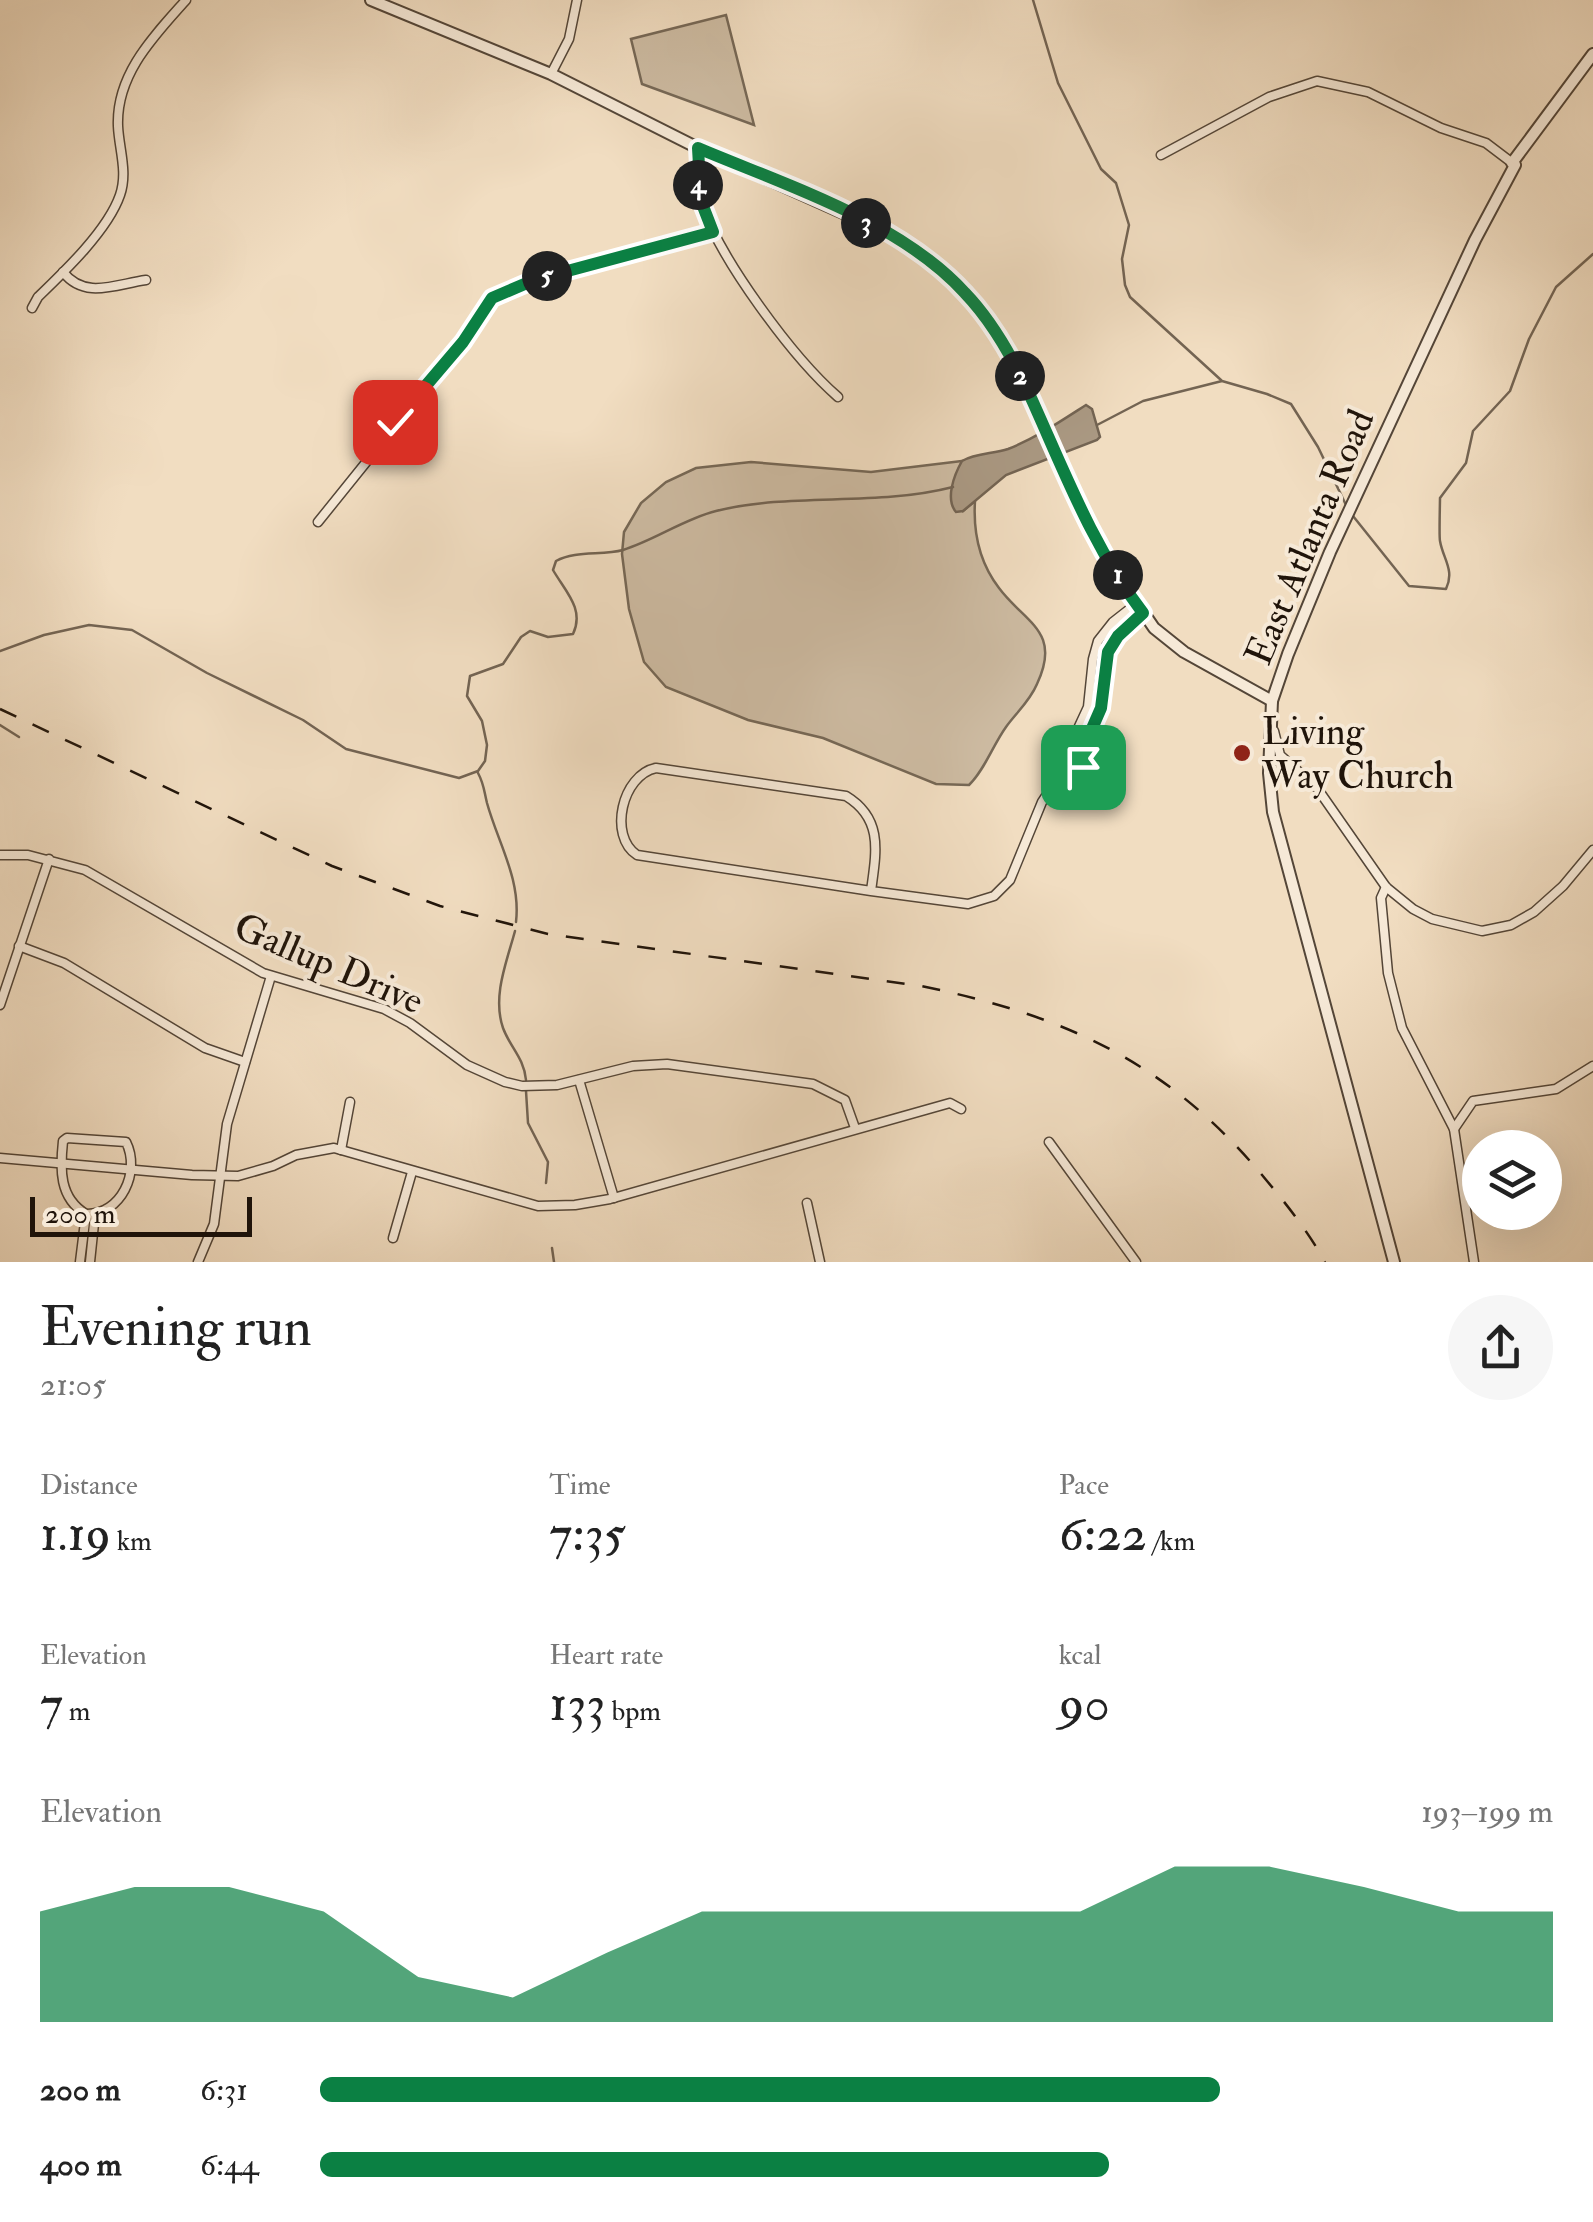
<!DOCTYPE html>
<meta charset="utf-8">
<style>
body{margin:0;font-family:"IM FELL Double Pica",serif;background:#f6f6f6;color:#222;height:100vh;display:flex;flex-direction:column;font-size:38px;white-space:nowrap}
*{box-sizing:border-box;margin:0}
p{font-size:32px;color:#767676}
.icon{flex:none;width:55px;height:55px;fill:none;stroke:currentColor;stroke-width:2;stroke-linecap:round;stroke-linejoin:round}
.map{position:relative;height:1262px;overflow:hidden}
.drawer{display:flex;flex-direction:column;background:#fff;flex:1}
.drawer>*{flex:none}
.fabs{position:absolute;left:1462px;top:1130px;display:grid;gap:20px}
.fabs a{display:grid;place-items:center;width:100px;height:100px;border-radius:50%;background:#fff;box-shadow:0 10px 40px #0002;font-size:50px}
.scale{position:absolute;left:30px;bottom:25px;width:222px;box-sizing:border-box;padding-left:10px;border:5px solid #20140a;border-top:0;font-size:28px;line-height:35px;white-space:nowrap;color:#20140a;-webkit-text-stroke:8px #f6e9d7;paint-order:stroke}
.pin{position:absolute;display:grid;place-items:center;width:85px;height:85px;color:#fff;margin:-42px;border-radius:20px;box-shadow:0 5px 15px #0006}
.km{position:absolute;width:50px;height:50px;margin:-25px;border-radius:50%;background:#222;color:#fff;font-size:28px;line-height:50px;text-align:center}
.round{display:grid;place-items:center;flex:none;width:105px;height:105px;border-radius:52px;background:#f6f6f6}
.head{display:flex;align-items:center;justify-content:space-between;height:170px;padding:0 40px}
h1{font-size:55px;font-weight:600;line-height:75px}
.stats{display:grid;grid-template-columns:repeat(3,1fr);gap:15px;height:170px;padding:10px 40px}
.stats div{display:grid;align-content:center}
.stats b{font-size:50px;font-weight:600}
.stats small{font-size:28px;font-weight:400}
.stats p{font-size:28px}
.chart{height:280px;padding:20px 40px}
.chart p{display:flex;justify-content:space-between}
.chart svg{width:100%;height:180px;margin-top:10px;fill:#0b8043;opacity:.7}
ul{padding:0 40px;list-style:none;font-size:32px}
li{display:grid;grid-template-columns:160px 120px 1fr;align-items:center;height:75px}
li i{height:25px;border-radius:12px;background:#0b8043}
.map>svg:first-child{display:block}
</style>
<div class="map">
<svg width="1593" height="1262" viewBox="0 0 1593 1262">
<rect width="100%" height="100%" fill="#f1ddc1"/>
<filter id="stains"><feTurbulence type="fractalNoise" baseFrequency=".002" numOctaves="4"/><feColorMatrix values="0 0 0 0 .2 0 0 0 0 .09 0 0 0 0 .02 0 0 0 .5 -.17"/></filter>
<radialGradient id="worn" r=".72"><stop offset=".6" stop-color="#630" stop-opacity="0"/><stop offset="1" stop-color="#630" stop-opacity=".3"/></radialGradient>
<!-- green -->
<g fill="#cdbba2" stroke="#766856" stroke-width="2.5">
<path d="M726,15L754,125L642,84L631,39Z"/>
<path d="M962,461L952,489L963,511L975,501C973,533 979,562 999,588C1025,623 1062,631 1037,684C1030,701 1016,713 1006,727C993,745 984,771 969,785L936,784L823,738L748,720L666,687L644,662L629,609L622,554L624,532L641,503L666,482L696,468L751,462L871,472Z"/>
</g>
<!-- water -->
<path fill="#aa9983" stroke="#736453" stroke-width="2.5" d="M1086,405L1092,409L1100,437L1097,440L1006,475L963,511L956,512C945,499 954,475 962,461C976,453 993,454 1008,449C1036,438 1061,421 1086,405Z"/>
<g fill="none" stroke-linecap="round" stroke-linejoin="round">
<!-- stream -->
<g stroke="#736453" stroke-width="2.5">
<path d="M1033,0L1058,83L1101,169L1116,183L1129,225L1122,259L1125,285L1130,297L1221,380"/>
<path d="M1097,425L1143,401L1222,381L1267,394L1291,404L1318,447L1346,505"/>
<path d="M1353,516L1409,586L1446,589C1455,570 1443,559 1440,541C1439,537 1440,504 1440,498L1466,463L1473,431L1510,391L1529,339L1556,287L1593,254"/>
<path d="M0,651L44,635L89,625L132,630L207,673L303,720L346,749L459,778L478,771L485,761L487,745L482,721L467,696L470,676L503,664L521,637L530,631L548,637L573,634C585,609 565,591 553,570L556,561C576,550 602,556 623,550C655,540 684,519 716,511C793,492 875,507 953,487"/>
<path d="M0,725L19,737"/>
<path d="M478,773C484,784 484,791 487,803C498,843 521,879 516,922"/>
<path d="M515,931C507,961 492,996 503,1028C510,1047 524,1058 526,1080"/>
<path d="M526,1091L528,1123L548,1162L546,1183"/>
<path d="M552,1248L554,1262"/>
</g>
<!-- minor casing -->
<g stroke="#544638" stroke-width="11">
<g id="minor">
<path d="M551,74L569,39L577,0"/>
<path d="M698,148C698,165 696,185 701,202C719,258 793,358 838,397"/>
<path d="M1161,155L1269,97L1317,81L1368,92L1441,128L1486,143L1515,165"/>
<path d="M63,272C85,300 116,284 146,280"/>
<path d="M32,308L38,297C64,272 108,230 120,195C128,172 119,149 118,126C116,74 154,36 186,0"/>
<path d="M318,522L463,342L493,298L534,280L713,232"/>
<path d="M1274,731L1280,755L1317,788L1386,887L1413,909L1432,919L1482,931L1511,925L1534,912L1563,886L1593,850"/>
<circle cx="1075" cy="752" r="17"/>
<path d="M1075,735L1088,707L1093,659L1098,641L1113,622L1136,604"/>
<path d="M1087,740L1101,708L1108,652L1118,635L1143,613"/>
<path d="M0,855H28L85,870L263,973L384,1009L410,1023L467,1065L505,1082L522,1086L557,1085L633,1066L667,1064L813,1084L845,1100L855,1128"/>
<path d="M1386,887L1381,898L1388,973L1402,1028L1454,1129L1474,1262"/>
<path d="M871,891L637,855C608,836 622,775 656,768L846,796C884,819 876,853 871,891L968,904L994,896L1010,880L1042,802L1065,767"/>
<path d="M19,946L64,963L205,1048L245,1062"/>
<path d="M0,1005L49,859"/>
<path d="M579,1080L614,1198"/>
<path d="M1454,1129L1473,1101L1556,1089L1593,1066"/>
<path d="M67,1138L126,1142C141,1172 121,1215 86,1214C59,1198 60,1169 63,1141Z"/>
<path d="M1049,1142L1136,1262"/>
<path d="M341,1150L350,1102"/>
<path d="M0,1158L192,1175L238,1176L273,1166L296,1155L334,1148L538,1206L575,1205L610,1199L950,1103L961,1109"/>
<path d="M807,1203L820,1262"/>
<path d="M393,1238L412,1172"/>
<path d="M80,1262L86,1214"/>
<path d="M90,1262L95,1214"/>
<path d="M198,1262L214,1224L227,1124L271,976"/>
</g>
</g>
<!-- tertiary casing -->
<g stroke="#544638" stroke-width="14">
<g id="tertiary">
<path d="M371,0L551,74L698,148L888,233L931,263L963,290L1004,346L1102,552L1154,628L1184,652L1272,701"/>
<path d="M1394,1262L1273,812L1269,773L1272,701L1288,654L1330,552L1475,240L1515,165L1512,163L1593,54"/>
</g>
</g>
<!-- minor -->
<use href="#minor" stroke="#f6e9d7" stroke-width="8"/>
<!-- tertiary -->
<use href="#tertiary" stroke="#f6e9d7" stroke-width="10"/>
<!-- rail -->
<path stroke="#20140a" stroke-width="2.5" stroke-dasharray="18 18" stroke-linecap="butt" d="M0,709L332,866L440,906L548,934L921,986C1067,1016 1170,1063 1267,1181C1288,1206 1309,1233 1325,1262"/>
</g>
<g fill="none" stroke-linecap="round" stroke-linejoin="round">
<!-- route casing -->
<g stroke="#fff" stroke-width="20">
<path id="route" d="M395,422L463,342L492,298L534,280L713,232L701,201L698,148C785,185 900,221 965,293C991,320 1011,355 1027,389C1062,465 1091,545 1143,613L1118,636L1108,652L1101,708L1087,740L1092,756L1083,767"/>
</g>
<!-- route -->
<use href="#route" stroke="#0b8043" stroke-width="12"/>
</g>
<!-- markers -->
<circle fill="#8f2418" stroke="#f6e9d7" stroke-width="4" cx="1242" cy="753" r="10"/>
<g text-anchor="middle" stroke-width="8" stroke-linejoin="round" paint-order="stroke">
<!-- street labels -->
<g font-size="38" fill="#20140a" stroke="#f6e9d7">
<text transform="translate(1309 537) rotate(-67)" y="13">East Atlanta Road</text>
<text transform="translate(329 963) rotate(23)" y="13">Gallup Drive</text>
</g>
<!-- poi labels -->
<g font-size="38" fill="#20140a" stroke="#f6e9d7" text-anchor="start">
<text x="1262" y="744">Living<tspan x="1262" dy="44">Way Church</tspan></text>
</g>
</g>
<rect width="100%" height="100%" filter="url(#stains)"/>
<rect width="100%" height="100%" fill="url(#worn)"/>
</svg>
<div class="fabs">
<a><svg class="icon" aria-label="layers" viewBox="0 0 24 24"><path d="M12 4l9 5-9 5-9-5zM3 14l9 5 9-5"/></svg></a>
</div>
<div class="scale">200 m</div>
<div class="pin" style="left:1083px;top:767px;background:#1e9e55"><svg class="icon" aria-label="arrive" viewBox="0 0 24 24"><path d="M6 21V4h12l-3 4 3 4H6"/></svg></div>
<div class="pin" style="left:395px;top:422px;background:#d93025"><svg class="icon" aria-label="check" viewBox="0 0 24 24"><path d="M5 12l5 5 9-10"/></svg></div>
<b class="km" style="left:1118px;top:575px">1</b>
<b class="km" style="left:1020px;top:376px">2</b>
<b class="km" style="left:866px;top:223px">3</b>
<b class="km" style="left:698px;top:185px">4</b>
<b class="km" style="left:547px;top:276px">5</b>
</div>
<section class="drawer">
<div class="head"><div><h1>Evening run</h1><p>21:05</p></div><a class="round"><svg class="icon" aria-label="share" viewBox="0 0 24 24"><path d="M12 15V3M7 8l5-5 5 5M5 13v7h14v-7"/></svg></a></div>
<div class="stats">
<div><p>Distance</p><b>1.19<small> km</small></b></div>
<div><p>Time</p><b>7:35</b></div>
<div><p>Pace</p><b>6:22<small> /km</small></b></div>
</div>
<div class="stats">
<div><p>Elevation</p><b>7<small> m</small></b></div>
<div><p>Heart rate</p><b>133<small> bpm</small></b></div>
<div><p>kcal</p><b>90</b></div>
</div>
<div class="chart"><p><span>Elevation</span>193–199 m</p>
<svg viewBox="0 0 160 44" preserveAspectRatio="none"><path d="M0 44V17L10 11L20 11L30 17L40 33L50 38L60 27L70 17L80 17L90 17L100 17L110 17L120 6L130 6L140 11L150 17L160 17V44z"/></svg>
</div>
<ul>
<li><b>200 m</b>6:31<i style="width:73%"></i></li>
<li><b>400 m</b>6:44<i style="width:64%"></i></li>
</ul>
</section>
